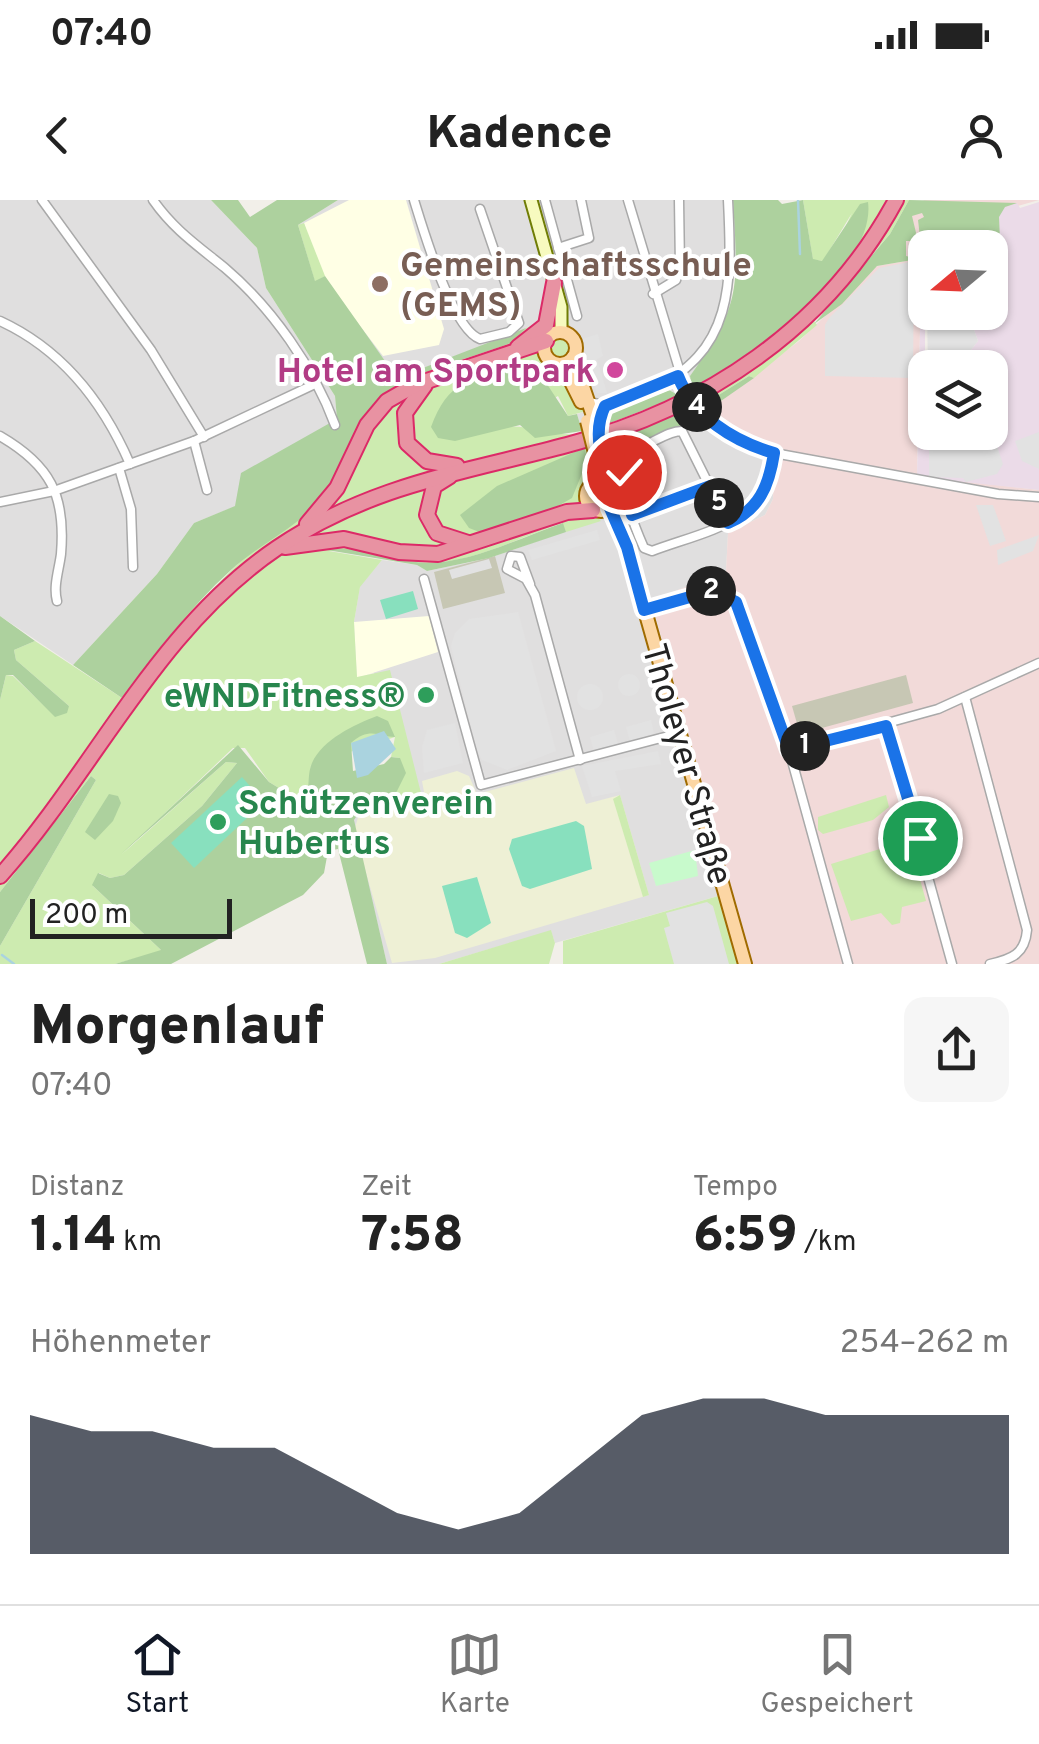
<!DOCTYPE html>
<html lang="de">
<meta charset="utf-8">
<style>
body{margin:0;font-family:Overpass,sans-serif;background:#f6f6f6;color:#222;height:100vh;display:flex;flex-direction:column;font-size:38px;white-space:nowrap}
*{box-sizing:border-box;margin:0}
p{font-size:32px;color:#767676}
.icon{flex:none;width:55px;height:55px;fill:none;stroke:currentColor;stroke-width:2;stroke-linecap:round;stroke-linejoin:round}
.map{position:relative;height:764px;overflow:hidden}
.side{display:flex;flex-direction:column;background:#fff;flex:1}
.side>*{flex:none}
.needle{width:65px;rotate:251deg}
.controls{position:absolute;left:908px;top:30px;display:grid;gap:20px}
.controls a{display:grid;place-items:center;width:100px;height:100px;border-radius:20px;background:#fff;box-shadow:0 2px 8px #0004;font-size:50px}
.scale{position:absolute;left:30px;bottom:25px;width:202px;box-sizing:border-box;padding-left:10px;border:5px solid #222;border-top:0;font-size:28px;line-height:35px;white-space:nowrap;color:#222;-webkit-text-stroke:8px #fff;paint-order:stroke}
.pin{position:absolute;display:grid;place-items:center;width:85px;height:85px;color:#fff;margin:-42px;border:5px solid #fff;border-radius:50%;box-shadow:0 2px 10px #0007}
.km{position:absolute;width:50px;height:50px;margin:-25px;border-radius:50%;background:#222;color:#fff;font-size:28px;line-height:50px;text-align:center}
.round{display:grid;place-items:center;flex:none;width:105px;height:105px;border-radius:20px;background:#f6f6f6}
.summary{display:flex;align-items:center;justify-content:space-between;height:170px;padding:0 30px}
h1{font-size:55px;font-weight:800;line-height:75px}
.metrics{display:grid;grid-template-columns:repeat(3,1fr);gap:15px;height:170px;padding:10px 30px}
.metrics div{display:grid;align-content:center}
.metrics b{font-size:50px;font-weight:800}
.metrics small{font-size:28px;font-weight:400}
.metrics p{font-size:28px}
.chart{height:280px;padding:20px 30px}
.chart p{display:flex;justify-content:space-between}
.chart svg{width:100%;height:180px;margin-top:10px;fill:#111827;opacity:.7}
.status{display:flex;justify-content:space-between;align-items:center;height:70px;padding:0 50px;background:#fff;direction:ltr}
.status svg{height:28px;fill:currentColor}
header{display:flex;justify-content:space-between;align-items:center;height:130px;padding:0 30px;background:#fff;font-size:45px;font-weight:800}
.dock{display:flex;justify-content:space-around;align-items:center;height:140px;border-top:2px solid #e0e0e0;background:#fff;font-size:28px;color:#767676}
.dock a{display:grid;justify-items:center;gap:5px}
.dock .current{color:#111827}
.map>svg:first-child{display:block}
</style>
<div class="status"><b>07:40</b><svg viewBox="0 0 49 12"><path d="M0 12V9h3v3zM5 12V6h3v6zM10 12V3h3v9zM15 12V0h3v12zM26 1h20v11H26zM47 4h2v5h-2z"/></svg></div>
<header><svg class="icon" aria-label="back" viewBox="0 0 24 24"><path d="M15 5l-7 7 7 7"/></svg>Kadence<svg class="icon" aria-label="person" viewBox="0 0 24 24"><circle cx="12" cy="8" r="4"/><path d="M4 21q1-7 8-7t8 7"/></svg></header>
<div class="map">
<svg width="1039" height="764" viewBox="0 0 1039 764">
<rect width="100%" height="100%" fill="#f2efe9"/>
<!-- residential -->
<g fill="#e0dfdf">
<path d="M0,0H211L257,48L266,88L335,196L337,219L236,306L194,323L157,374L73,465L0,416Z"/>
<path d="M338,0H733L737,55L729,114L719,138L690,176L692,189L680,196L669,190L612,213L605,225L582,231L577,214L593,209L566,114L397,178L324,77L298,25Z"/>
<path d="M695,219L738,245L775,256L773,299L765,315L728,333L726,372L651,400L732,692L555,743L551,731L439,764H387L353,620L360,611L420,593L354,422L360,386L382,360L417,365L427,371L489,358L555,335L588,313L582,291L592,258L611,253L616,263L624,260L640,244Z"/>
</g>
<!-- commercial -->
<path fill="#f2dad9" d="M924,0H1039L922,33L917,276L1039,290V764H752L651,400L726,372L728,333L765,315L773,299L775,256L738,245L695,219L799,141L877,66L918,59L906,57L905,41L912,16Z"/>
<!-- industrial -->
<path fill="#ebdbe8" fill-rule="evenodd" d="M1039,2V290L917,277L922,33L1017,3L1020,8ZM925,48H990V112L968,113L978,141L967,155L971,167L990,168V226L1002,264L929,277V233L925,232Z"/>
<!-- education -->
<g fill="#ffffe5">
<path d="M349,0H406L444,129L439,145L383,156L334,92L318,66L304,23Z"/>
<path d="M429,416L438,452L357,478L354,422Z"/>
</g>
<!-- construction -->
<g fill="#c7c7b4">
<path d="M495,356L505,393L443,409L434,372Z"/>
<path d="M906,475L913,503L800,534L792,506Z"/>
</g>
<!-- farmland -->
<path fill="#eef0d5" d="M574,568L586,604L620,595L649,695L435,758L392,763L354,631L360,611L424,592L422,581L457,571L469,576L477,594Z"/>
<!-- grass -->
<g fill="#cdebb0">
<path d="M803,0H909L890,34L814,121L817,125L754,178L749,176L717,196L614,239L611,253L592,258C595,277 582,285 583,304L601,321L566,332L562,323C521,337 472,363 428,363C394,363 363,346 329,351L382,360L360,387L354,422L357,477L390,470L421,593L400,599L396,594L400,558L391,557L395,537L311,565L308,594L302,602L269,582L245,548H233L122,654L226,562L237,563L202,606L124,675L110,678L99,673L93,686L162,751L115,764H0V746L96,580L91,576L0,692V500L6,475L13,476L55,516L69,506L16,460L14,450L35,441L122,498L186,415L346,257L361,222L378,202L402,186L513,142L526,128L566,113L594,209L568,216L558,196L504,227C528,224 550,236 573,234C632,228 773,152 807,104C826,78 838,42 852,13L823,61L813,60Z"/>
<path d="M304,23L325,76L315,82L298,25Z"/>
<path d="M620,595L649,695L643,697L613,599Z"/>
<path d="M886,595L889,607L873,620L823,634L818,630V617Z"/>
<path d="M909,640L926,701L902,707L900,723L892,725L881,713L851,721L831,664Z"/>
<path d="M732,692L752,764H563V741Z"/>
<path d="M551,730L555,743L549,764H439Z"/>
</g>
<!-- forest -->
<g fill="#add19e">
<path d="M211,0H238L250,17L277,0H338L298,25L315,81L325,76L397,178L526,128L513,142C465,161 387,176 360,224C345,250 339,282 316,305C292,330 257,346 231,370C189,408 156,453 122,498L73,465L157,374L194,323L235,306L241,273L337,219L335,196L266,88L257,48Z"/>
<path d="M733,0H778L782,4L803,0L813,59L822,61L860,4L868,2C877,72 745,158 692,189L690,176C742,105 738,86 733,0Z"/>
<path d="M909,0L1017,3L1005,7L999,17L1000,40L988,47L925,48L922,54L918,20L924,17L922,13L912,16L918,41H906V56L918,59L877,66L842,104L814,124L890,34Z"/>
<path d="M517,165L537,169L568,216L577,214L582,231L535,238L520,225L455,241L438,238L431,227C449,179 471,179 517,165Z"/>
<path d="M749,176L754,178L695,219L640,244L616,263L610,246L614,239L717,196Z"/>
<path d="M669,190L680,196L605,225L612,213Z"/>
<path d="M584,248L588,259L572,298L551,310L482,333L469,328L460,315L497,286Z"/>
<path d="M563,323L566,332L489,358L427,371L417,365L327,350C360,344 393,362 427,363C472,363 521,337 563,323Z"/>
<path d="M0,416L35,441L14,450L16,460L69,506L67,513L55,517L13,475H6L0,500Z"/>
<path d="M377,516L388,521L395,537C381,537 369,526 351,543L353,571L384,564L391,557L400,558L406,573L396,593L400,599L360,611L354,620L387,764H367L338,649L328,651L324,673L303,695L171,764H115L161,750L92,685L98,673L110,678L124,675L202,606L237,563L226,562L121,654L238,545L269,582L302,602C312,590 306,577 312,563C323,539 354,525 377,516Z"/>
<path d="M91,576L96,580L0,746V692Z"/>
<path d="M109,594L118,596L121,603L113,621L95,640L85,632Z"/>
</g>
<!-- park -->
<path fill="#c8facc" d="M695,650L698,676L656,686L649,663Z"/>
<!-- pitch -->
<g fill="#88e0be">
<path d="M413,391L418,409L386,419L380,400Z"/>
<path d="M242,577L264,602L194,668L171,643Z"/>
<path d="M576,621L584,626L592,669L530,689L522,686L509,649L512,639Z"/>
<path d="M477,677L491,723L467,738L455,733L442,686Z"/>
</g>
<!-- parking -->
<g fill="#e2e2e2">
<path d="M914,61L913,178L825,176V125L829,118L879,68Z"/>
<path d="M927,113H968L978,141L967,155L971,167H928Z"/>
<path d="M598,134L603,156L597,159L607,193H597L582,139Z"/>
<path d="M990,226L1003,264L997,274L966,282L963,278L929,277V233L990,232Z"/>
<path d="M1039,232V269L1022,261L1015,241Z"/>
<path d="M993,305L1006,341L990,346L976,305Z"/>
<path d="M597,330L600,340L532,360L528,350Z"/>
<path d="M1039,335L1033,351L998,365L997,350Z"/>
<path d="M489,359L492,368L452,379L449,370Z"/>
<path d="M518,412L556,551L507,570L482,560L477,550L451,446L455,433L469,419Z"/>
<circle cx="629" cy="485" r="11"/>
<circle cx="590" cy="497" r="13"/>
<path d="M651,520L654,534L630,541L626,527Z"/>
<path d="M455,523L463,563L424,573L422,547L427,530Z"/>
<path d="M614,530L618,544L594,551L590,537Z"/>
<path d="M658,551L661,564L615,571L621,591L592,597L582,566Z"/>
<path d="M707,702L713,706L729,764H674L664,728L670,726L666,713Z"/>
</g>
<!-- water -->
<path fill="#aad3df" d="M384,531L396,549L368,575L357,578L351,543Z"/>
<g fill="none" stroke-linecap="round" stroke-linejoin="round">
<!-- stream -->
<g stroke="#aad3df" stroke-width="2.5">
<path d="M798,0L800,54"/>
<path d="M2,755L14,764"/>
</g>
<!-- street casing -->
<g stroke="#a9a9a9" stroke-width="11">
<g id="street">
<path d="M42,0L151,150L204,237"/>
<path d="M153,0C174,30 198,46 225,68C272,108 314,168 335,225"/>
<path d="M414,0C423,29 452,129 480,139L509,132L519,123L480,9"/>
<path d="M545,0L577,116"/>
<path d="M628,0L686,192"/>
<path d="M558,48L589,38L581,0"/>
<path d="M653,94L676,80L680,68L679,0"/>
<path d="M0,121C63,150 103,202 130,264"/>
<path d="M590,202C611,208 628,198 648,190C735,155 732,80 728,0"/>
<path d="M701,211L740,241L774,253L998,294L1039,297"/>
<path d="M0,236C50,265 66,295 61,354C59,370 53,386 57,401"/>
<path d="M194,241L207,290"/>
<path d="M119,268L131,309L133,367"/>
<path d="M0,302L54,291L194,241L315,184"/>
<path d="M632,315L710,286"/>
<path d="M728,323L682,231C672,231 662,237 652,242C608,263 628,312 644,348L652,351C711,329 764,325 774,253"/>
<path d="M424,379L481,585L680,533"/>
<path d="M530,384L520,357L511,356L507,369L526,379L535,395L580,560"/>
<path d="M645,410C678,398 721,376 743,414L789,550L848,764"/>
<path d="M965,497L1027,730C1025,754 1012,759 990,764"/>
<path d="M886,525L952,764"/>
<path d="M789,550L938,509L1039,463"/>
</g>
</g>
<!-- secondary casing -->
<g stroke="#707d05" stroke-width="15">
<path id="secondary" d="M531,0L561,107V132"/>
</g>
<!-- primary casing -->
<g stroke="#a06b00" stroke-width="16">
<g id="primary">
<circle cx="560" cy="148" r="16"/>
<path d="M573,157L594,219"/>
<path d="M562,164L581,202"/>
<path d="M603,255L608,283"/>
<circle cx="601" cy="296" r="15"/>
<path d="M610,308L627,347L745,764"/>
</g>
</g>
<!-- highway casing -->
<g stroke="#dc2a67" stroke-width="18">
<g id="highway">
<path d="M518,147L546,125L554,83"/>
<path d="M425,185L405,213L407,243L427,261L457,266"/>
<path d="M450,276L434,286L427,315L437,333L468,343"/>
<path d="M307,324L337,288L367,225L387,201L415,185L546,141"/>
<path d="M285,347L344,339L399,352L438,354L567,312L593,310"/>
<path d="M0,676C95,570 156,430 277,348C370,285 461,273 567,245C705,209 827,128 896,0"/>
</g>
</g>
<!-- street -->
<use href="#street" stroke="#fff" stroke-width="8"/>
<!-- secondary -->
<use href="#secondary" stroke="#f7fabf" stroke-width="11"/>
<!-- primary -->
<use href="#primary" stroke="#fcd6a4" stroke-width="12"/>
<!-- highway -->
<use href="#highway" stroke="#e892a2" stroke-width="14"/>
<!-- street-bridge casing -->
<g stroke="#a9a9a9" stroke-width="11" stroke-linecap="butt">
<path id="street-bridge" d="M686,192L701,211"/>
</g>
<!-- primary-bridge casing -->
<g stroke="#a06b00" stroke-width="16" stroke-linecap="butt">
<path id="primary-bridge" d="M587,221L596,257"/>
</g>
<!-- street-bridge -->
<use href="#street-bridge" stroke="#fff" stroke-width="8"/>
<!-- primary-bridge -->
<use href="#primary-bridge" stroke="#fcd6a4" stroke-width="12"/>
</g>
<g fill="none" stroke-linecap="round" stroke-linejoin="round">
<!-- route casing -->
<g stroke="#fff" stroke-width="20">
<path id="route" d="M624,272L632,315L710,286L728,323C759,310 769,286 774,253C733,241 694,217 678,176L605,206C590,237 605,267 616,295L610,308L627,347L644,410L711,391L736,402L789,550L886,526L920,638"/>
</g>
<!-- route -->
<use href="#route" stroke="#1a73e8" stroke-width="12"/>
</g>
<!-- markers -->
<circle fill="#8d6e63" stroke="#fff" stroke-width="4" cx="380" cy="84" r="10"/>
<circle fill="#d1479c" stroke="#fff" stroke-width="4" cx="615" cy="170" r="10"/>
<g fill="#2e9e5b" stroke="#fff" stroke-width="4">
<circle cx="426" cy="495" r="10"/>
<circle cx="218" cy="622" r="10"/>
</g>
<g text-anchor="middle" stroke-width="8" stroke-linejoin="round" paint-order="stroke">
<!-- education labels -->
<g font-size="35" font-weight="bold" fill="#785e54" stroke="#fff" text-anchor="start">
<text x="400" y="76">Gemeinschaftsschule<tspan x="400" dy="40">(GEMS)</tspan></text>
</g>
<!-- hotel labels -->
<g font-size="35" font-weight="bold" fill="#b23c85" stroke="#fff" text-anchor="end">
<text x="595" y="182">Hotel am Sportpark</text>
</g>
<!-- leisure labels -->
<g font-size="35" font-weight="bold" fill="#27864d" stroke="#fff" text-anchor="end">
<text x="406" y="507">eWNDFitness®</text>
<text x="238" y="614" text-anchor="start">Schützenverein<tspan x="238" dy="40">Hubertus</tspan></text>
</g>
<!-- street labels -->
<g font-size="35" fill="#222" stroke="#fff">
<text transform="translate(688 564) rotate(74)" y="12">Tholeyer Straße</text>
</g>
</g>
</svg>
<div class="controls">
<a><svg class="needle" viewBox="-14 -14 28 28"><path d="M0-13l5 13h-10z" fill="#e53935"/><path d="M0 13l5-13h-10z" fill="#767676"/></svg></a>
<a><svg class="icon" aria-label="layers" viewBox="0 0 24 24"><path d="M12 4l9 5-9 5-9-5zM3 14l9 5 9-5"/></svg></a>
</div>
<div class="scale">200 m</div>
<div class="pin" style="left:920px;top:638px;background:#1e9e55"><svg class="icon" aria-label="arrive" viewBox="0 0 24 24"><path d="M6 21V4h12l-3 4 3 4H6"/></svg></div>
<div class="pin" style="left:624px;top:272px;background:#d93025"><svg class="icon" aria-label="check" viewBox="0 0 24 24"><path d="M5 12l5 5 9-10"/></svg></div>
<b class="km" style="left:805px;top:546px">1</b>
<b class="km" style="left:711px;top:391px">2</b>
<b class="km" style="left:697px;top:207px">4</b>
<b class="km" style="left:719px;top:303px">5</b>
</div>
<section class="side">
<div class="summary"><div><h1>Morgenlauf</h1><p>07:40</p></div><a class="round"><svg class="icon" aria-label="share" viewBox="0 0 24 24"><path d="M12 15V3M7 8l5-5 5 5M5 13v7h14v-7"/></svg></a></div>
<div class="metrics">
<div><p>Distanz</p><b>1.14<small> km</small></b></div>
<div><p>Zeit</p><b>7:58</b></div>
<div><p>Tempo</p><b>6:59<small> /km</small></b></div>
</div>
<div class="chart"><p><span>Höhenmeter</span>254–262 m</p>
<svg viewBox="0 0 160 44" preserveAspectRatio="none"><path d="M0 44V10L10 14L20 14L30 18L40 18L50 26L60 34L70 38L80 34L90 22L100 10L110 6L120 6L130 10L140 10L150 10L160 10V44z"/></svg>
</div>
</section>
<nav class="dock">
<a class="current"><svg class="icon" aria-label="home" viewBox="0 0 24 24"><path d="M3 11l9-7 9 7M6 9v11h12V9"/></svg>Start</a>
<a><svg class="icon" aria-label="map" viewBox="0 0 24 24"><path d="M3 6l6-2 6 2 6-2v14l-6 2-6-2-6 2zM9 4v14M15 6v14"/></svg>Karte</a>
<a><svg class="icon" aria-label="saved" viewBox="0 0 24 24"><path d="M7 4h10v16l-5-4-5 4z"/></svg>Gespeichert</a>
</nav>
